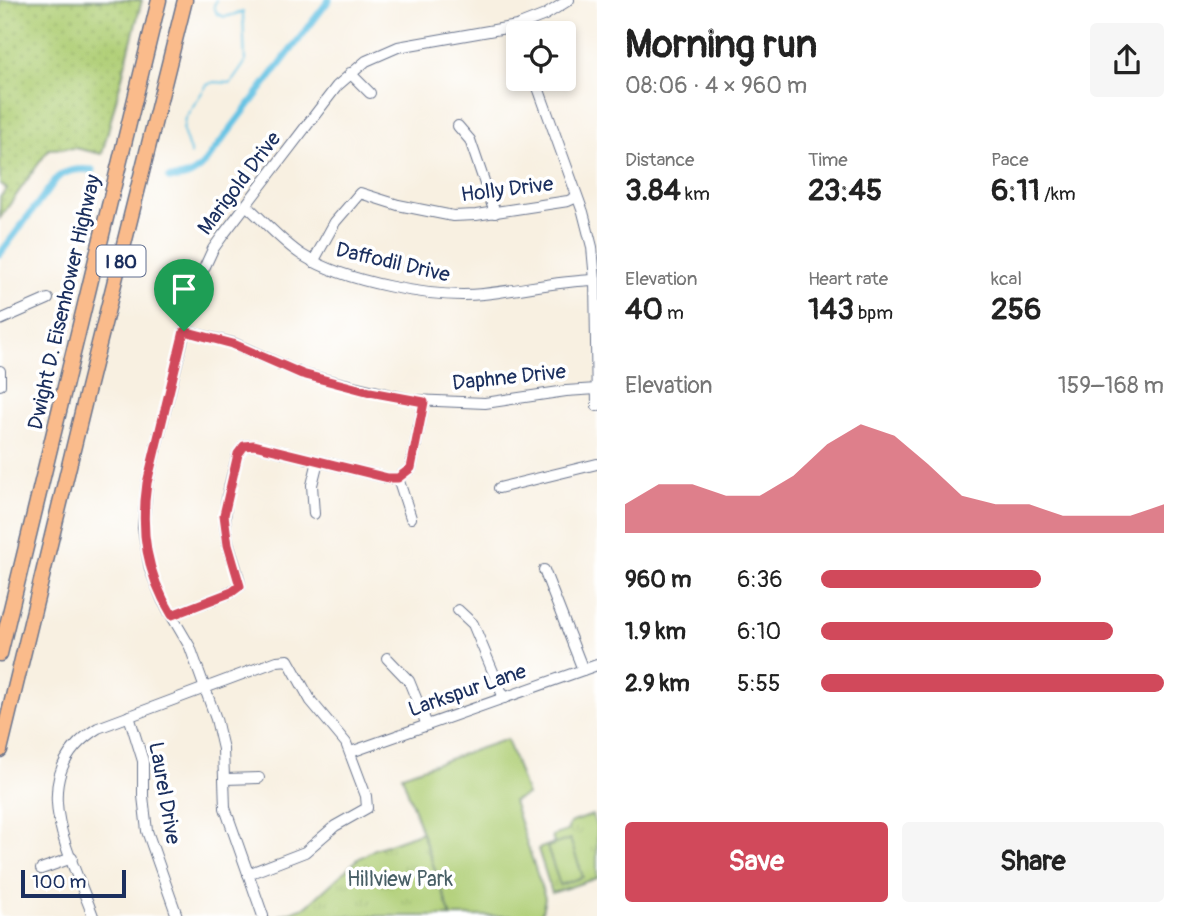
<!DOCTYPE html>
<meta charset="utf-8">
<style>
body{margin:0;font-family:Pangolin,sans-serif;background:#f6f6f6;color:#222;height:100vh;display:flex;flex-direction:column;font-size:26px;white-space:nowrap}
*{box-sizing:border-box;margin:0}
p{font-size:23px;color:#767676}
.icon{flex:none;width:38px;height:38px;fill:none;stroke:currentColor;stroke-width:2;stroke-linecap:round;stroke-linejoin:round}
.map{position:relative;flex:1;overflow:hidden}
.sheet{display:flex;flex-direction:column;background:#fff;width:595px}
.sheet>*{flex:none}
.fabs{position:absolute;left:506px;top:21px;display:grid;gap:14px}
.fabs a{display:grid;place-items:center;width:70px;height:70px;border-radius:7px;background:#fff;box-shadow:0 4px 10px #0003;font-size:35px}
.scale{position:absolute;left:21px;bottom:18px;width:105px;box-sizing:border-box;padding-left:7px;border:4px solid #1b2f5e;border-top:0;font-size:19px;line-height:24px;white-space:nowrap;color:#1b2f5e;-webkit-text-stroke:5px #fff;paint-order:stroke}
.pin{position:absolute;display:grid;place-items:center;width:60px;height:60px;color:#fff;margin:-72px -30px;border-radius:50% 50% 50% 0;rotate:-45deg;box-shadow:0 0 7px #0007}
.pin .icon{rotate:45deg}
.round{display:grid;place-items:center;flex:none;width:74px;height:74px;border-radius:7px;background:#f6f6f6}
.overview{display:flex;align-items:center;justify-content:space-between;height:119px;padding:0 28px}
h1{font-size:38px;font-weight:700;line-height:52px}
.figures{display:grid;grid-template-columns:repeat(3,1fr);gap:10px;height:119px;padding:7px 28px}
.figures div{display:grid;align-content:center}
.figures b{font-size:30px;font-weight:700}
.figures small{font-size:19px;font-weight:400}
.figures p{font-size:19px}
.chart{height:196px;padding:14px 28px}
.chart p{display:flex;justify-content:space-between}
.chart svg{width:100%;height:126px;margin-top:7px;fill:#d1495b;opacity:.7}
.primary-button{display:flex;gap:14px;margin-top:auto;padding:14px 28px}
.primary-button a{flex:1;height:80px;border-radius:7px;background:#d1495b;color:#fff;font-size:28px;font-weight:700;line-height:80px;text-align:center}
.primary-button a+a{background:#f6f6f6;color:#222}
ul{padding:0 28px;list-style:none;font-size:23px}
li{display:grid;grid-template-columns:112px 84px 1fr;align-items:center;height:52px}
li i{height:18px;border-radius:9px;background:#d1495b}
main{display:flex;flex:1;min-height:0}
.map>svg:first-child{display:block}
</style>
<main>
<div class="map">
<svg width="597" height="916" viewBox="0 0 597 916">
<defs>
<pattern id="grass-dots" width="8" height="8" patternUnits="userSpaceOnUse" patternTransform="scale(1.75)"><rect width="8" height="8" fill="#b0cf77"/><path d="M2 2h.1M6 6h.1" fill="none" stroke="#97b269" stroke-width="1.8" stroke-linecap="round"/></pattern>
<pattern id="park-tufts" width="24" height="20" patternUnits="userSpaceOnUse" patternTransform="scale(1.75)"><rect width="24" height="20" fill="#b0cf77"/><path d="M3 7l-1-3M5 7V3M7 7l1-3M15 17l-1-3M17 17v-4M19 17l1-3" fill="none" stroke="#97b269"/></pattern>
</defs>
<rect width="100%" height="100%" fill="#fff"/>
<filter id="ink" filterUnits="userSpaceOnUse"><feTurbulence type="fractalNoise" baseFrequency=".0143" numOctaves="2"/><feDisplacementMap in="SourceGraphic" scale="14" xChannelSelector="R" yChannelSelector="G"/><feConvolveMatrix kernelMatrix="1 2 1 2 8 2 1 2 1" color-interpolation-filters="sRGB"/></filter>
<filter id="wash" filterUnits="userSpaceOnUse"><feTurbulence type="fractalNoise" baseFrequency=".00686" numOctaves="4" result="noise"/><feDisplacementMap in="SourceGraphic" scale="28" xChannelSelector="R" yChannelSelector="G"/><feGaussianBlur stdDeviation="1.57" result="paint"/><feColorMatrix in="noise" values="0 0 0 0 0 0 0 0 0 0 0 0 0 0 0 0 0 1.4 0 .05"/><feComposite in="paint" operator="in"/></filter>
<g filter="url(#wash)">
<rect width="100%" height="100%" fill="#f8f0e1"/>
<!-- grass -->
<path fill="url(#grass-dots)" stroke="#667f6a" stroke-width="2" d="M0,0H142L102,154L75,148L49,149L0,218V197L7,189L0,184Z"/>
<!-- park -->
<g fill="url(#park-tufts)" stroke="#667f6a" stroke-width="2">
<path d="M592,815L597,828V878L552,893L538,849L554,843L552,836L567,831L570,823Z"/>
<path d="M422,832L451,916H279L307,906L358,859L375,849Z"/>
</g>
<!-- pitch -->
<g fill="#b0cf77" stroke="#667f6a" stroke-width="2">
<path d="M507,739L527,795L513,801L545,898L541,916H451L402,775Z"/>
<path d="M570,839L583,877L560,885L547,847Z"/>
</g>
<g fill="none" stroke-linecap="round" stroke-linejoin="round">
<!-- stream -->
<path stroke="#65c2e3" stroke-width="2" d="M191,155L183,131L185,118L207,85L214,82L231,83L245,63L243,12L225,17L217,14L214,6L216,0"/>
<!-- canal -->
<g stroke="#65c2e3" stroke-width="7">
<path d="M169,178C185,179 193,175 204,164L329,0"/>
<path d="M0,254L57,178C68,169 79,169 92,170"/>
</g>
</g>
</g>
<g filter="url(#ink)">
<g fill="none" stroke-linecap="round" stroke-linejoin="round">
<!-- minor casing -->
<g stroke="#68738c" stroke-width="12">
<g id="minor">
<path d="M350,73L370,93"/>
<path d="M535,79L583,212L592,247L595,280L597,406"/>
<path d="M458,126L470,140L495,213"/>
<path d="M246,205C264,221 282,242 302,255C345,282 433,299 483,294C521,290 557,281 595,280"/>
<path d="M313,262L335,222L360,193L398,205L453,216L476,215L568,201L577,197"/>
<path d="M0,320L48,299"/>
<path d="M184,331L233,343L302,374L413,400L485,403L566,391L597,389"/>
<path d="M0,371V385"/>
<path d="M398,478L411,518"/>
<path d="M499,488L597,464"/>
<path d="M314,514L312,485L318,461"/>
<path d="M544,570L583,670"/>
<path d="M458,610L473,624L504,698"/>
<path d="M172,615L232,592L240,586C238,569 230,554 227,537C221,509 231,481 238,454L244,446L254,445L388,478H398L411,468L424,402"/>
<path d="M387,658L409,681L427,725"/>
<path d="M129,716L143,761V796L147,831L177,916"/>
<path d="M351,752L597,665"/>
<path d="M225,779L259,778"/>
<path d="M41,869L72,858"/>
<path d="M93,916C70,853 22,774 98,728L277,661L288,660L311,701L346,743L366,796L367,808L335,826L305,852L248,874"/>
<path d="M263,916L225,808L223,749L216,719L190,647L163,601L150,569L143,528L147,483L196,286L213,249L223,235L337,86L366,61L398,47L517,26L545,15L569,0"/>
</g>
</g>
<!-- highway casing -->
<g stroke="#68738c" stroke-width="17">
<g id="highway">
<path d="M0,654L159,0"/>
<path d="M0,750L87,392L185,0"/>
</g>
</g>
<!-- minor -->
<use href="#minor" stroke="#fff" stroke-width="10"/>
<!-- highway -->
<use href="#highway" stroke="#fabb8b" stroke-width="14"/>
</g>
</g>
<g fill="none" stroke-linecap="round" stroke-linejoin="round" filter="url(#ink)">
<!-- route casing -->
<g stroke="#fff" stroke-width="14">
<path id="route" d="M184,331L233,344L302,374L370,392L424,402L411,468L398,478H388L254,445L244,446L238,454L224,515L228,545L240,586L232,592L172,615C146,573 140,531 147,483Z"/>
</g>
<!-- route -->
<use href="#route" stroke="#d1495b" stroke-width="9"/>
</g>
<g text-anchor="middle" stroke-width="7" stroke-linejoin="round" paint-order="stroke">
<!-- shield labels -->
<rect fill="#fff" stroke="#5f6d8e" stroke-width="2" x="96.5" y="245.5" width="49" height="31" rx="5"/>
<g font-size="19" font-weight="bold" fill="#1b2f5e">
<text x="121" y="268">I 80</text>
</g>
<!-- street labels -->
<g font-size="21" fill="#1b2f5e" stroke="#fff">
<text transform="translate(239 183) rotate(-53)" y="7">Marigold Drive</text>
<text transform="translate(507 189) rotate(-7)" y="7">Holly Drive</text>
<text transform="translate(393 262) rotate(13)" y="7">Daffodil Drive</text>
<text transform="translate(64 302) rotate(-77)" y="7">Dwight D. Eisenhower Highway</text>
<text transform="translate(509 377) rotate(-6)" y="7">Daphne Drive</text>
<text transform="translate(467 690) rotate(-19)" y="7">Larkspur Lane</text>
<text transform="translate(165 793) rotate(80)" y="7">Laurel Drive</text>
</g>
<!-- park labels -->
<g font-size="21" fill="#485f66" stroke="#fff">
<text x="400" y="886">Hillview Park</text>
</g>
</g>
</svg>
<div class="fabs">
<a><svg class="icon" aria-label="locate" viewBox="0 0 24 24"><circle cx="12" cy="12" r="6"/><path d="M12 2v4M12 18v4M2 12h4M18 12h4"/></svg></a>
</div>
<div class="scale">100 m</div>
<div class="pin" style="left:184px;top:331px;background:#1e9e55"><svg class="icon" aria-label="arrive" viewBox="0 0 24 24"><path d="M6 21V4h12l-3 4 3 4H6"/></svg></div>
</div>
<section class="sheet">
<div class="overview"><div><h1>Morning run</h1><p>08:06 · 4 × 960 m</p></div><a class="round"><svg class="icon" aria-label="share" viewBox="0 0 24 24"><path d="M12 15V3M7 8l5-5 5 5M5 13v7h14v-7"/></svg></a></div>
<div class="figures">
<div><p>Distance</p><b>3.84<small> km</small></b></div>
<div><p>Time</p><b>23:45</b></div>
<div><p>Pace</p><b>6:11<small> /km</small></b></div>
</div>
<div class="figures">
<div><p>Elevation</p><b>40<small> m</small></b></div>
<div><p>Heart rate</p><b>143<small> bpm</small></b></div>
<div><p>kcal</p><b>256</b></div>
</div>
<div class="chart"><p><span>Elevation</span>159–168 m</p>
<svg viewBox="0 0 160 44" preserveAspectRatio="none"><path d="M0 44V34L10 27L20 27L30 31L40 31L50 24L60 13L70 6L80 10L90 20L100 31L110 34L120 34L130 38L140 38L150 38L160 34V44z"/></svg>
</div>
<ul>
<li><b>960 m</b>6:36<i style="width:64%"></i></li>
<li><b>1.9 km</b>6:10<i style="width:85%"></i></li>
<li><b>2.9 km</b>5:55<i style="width:100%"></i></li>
</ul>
<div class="primary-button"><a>Save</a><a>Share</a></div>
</section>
</main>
